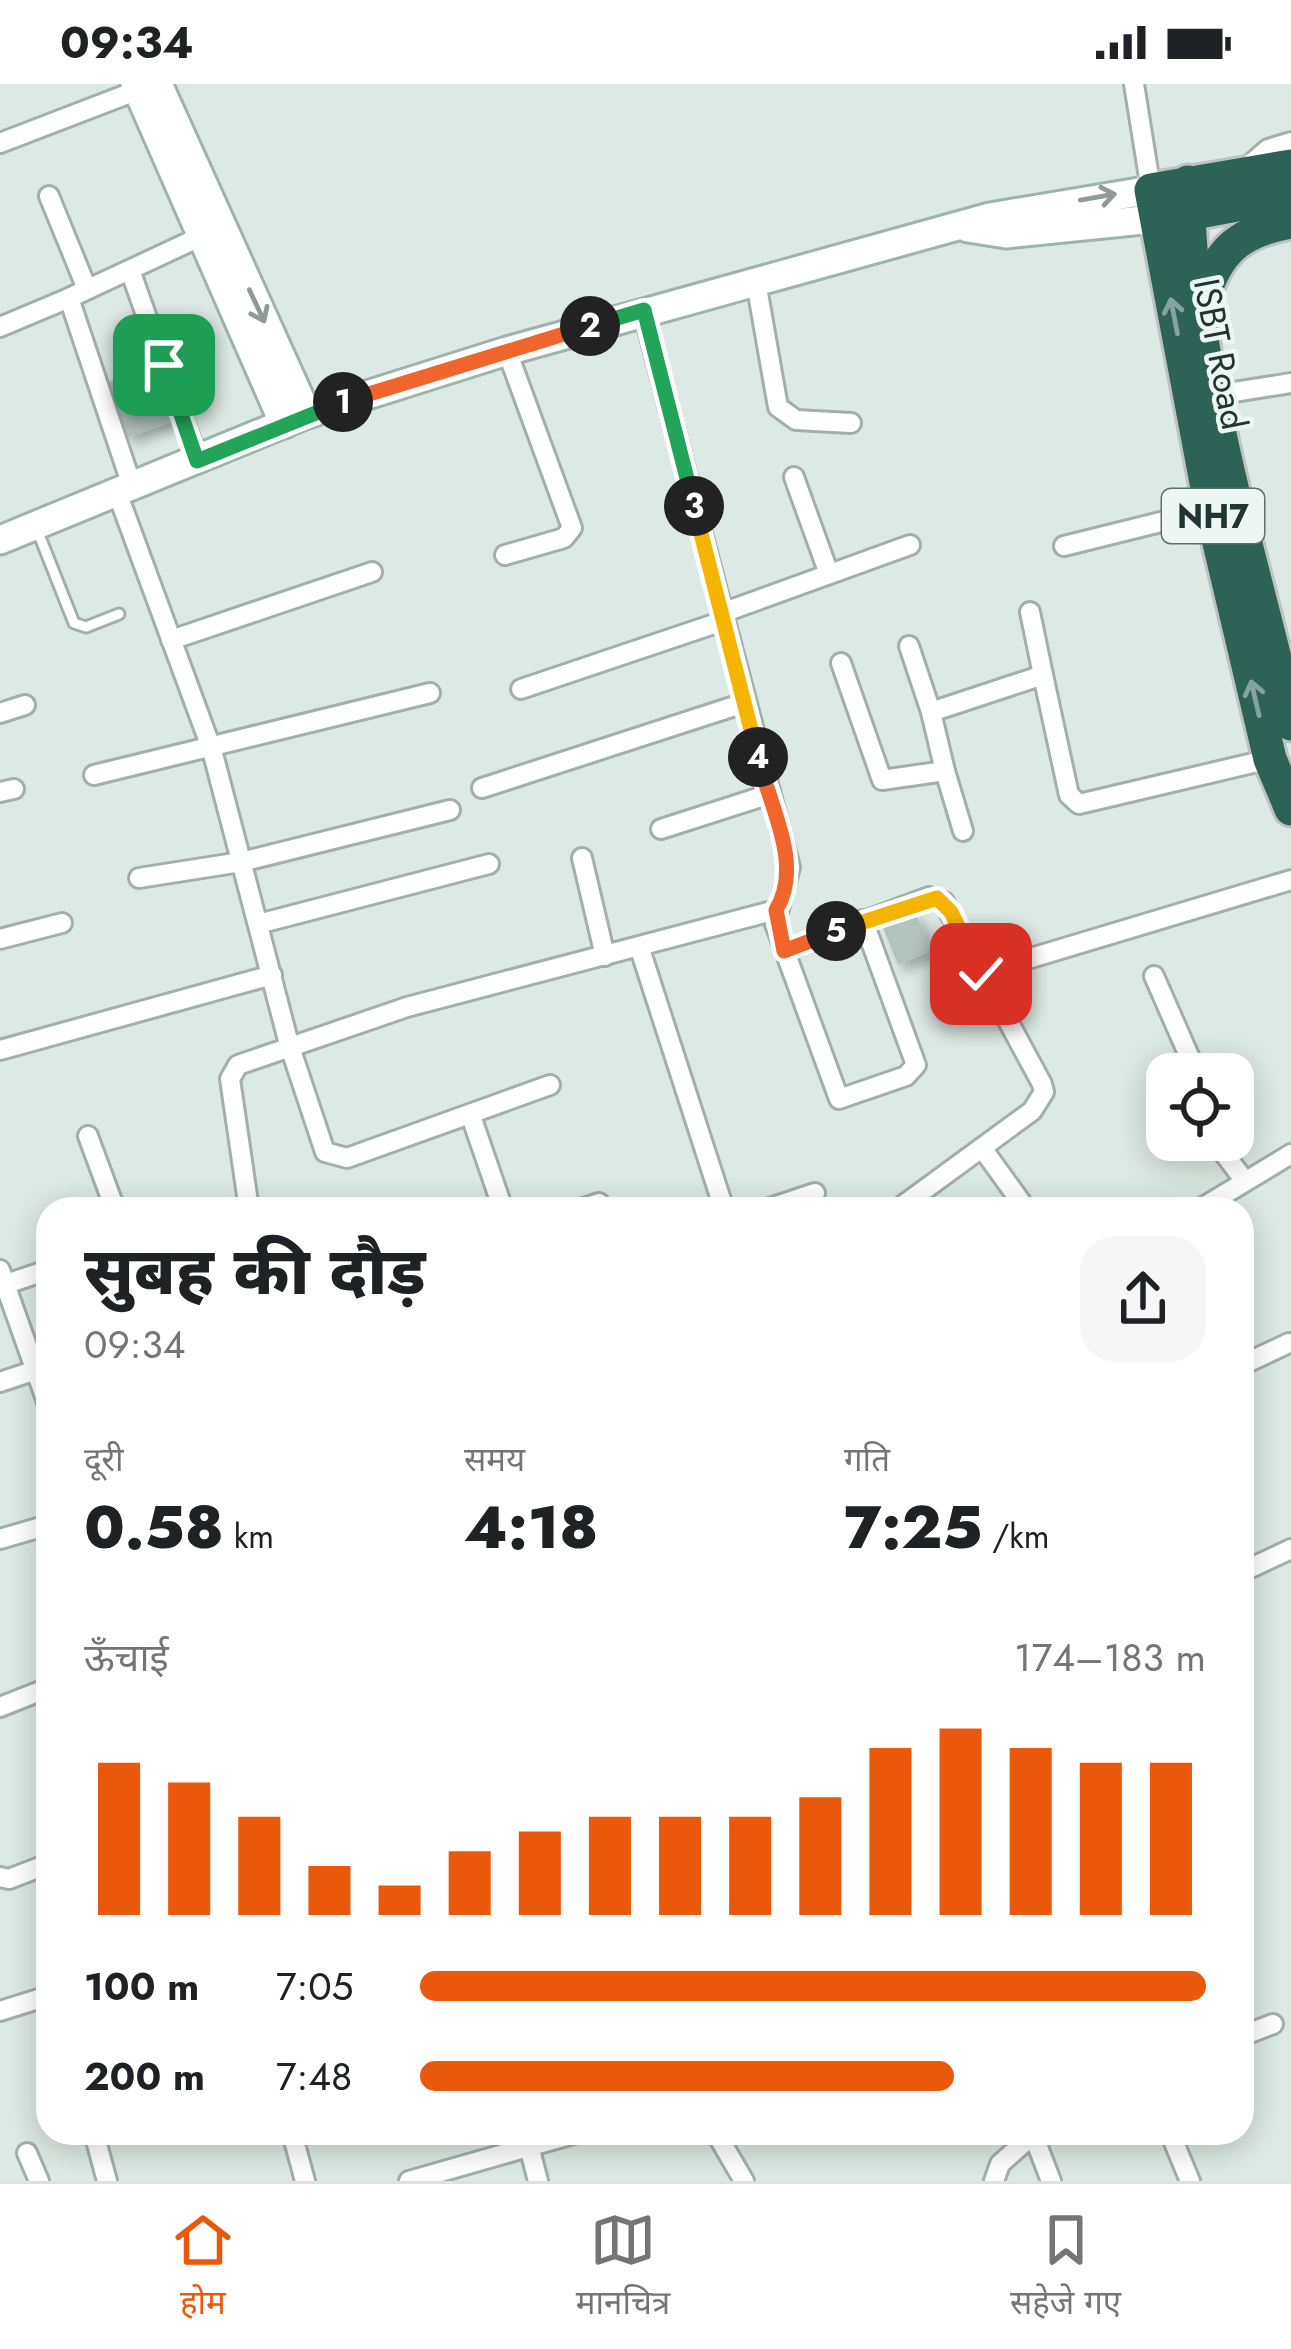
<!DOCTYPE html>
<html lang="hi">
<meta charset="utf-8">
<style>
body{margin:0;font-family:Jost,"Noto Sans Devanagari",sans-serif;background:#f6f6f6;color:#202124;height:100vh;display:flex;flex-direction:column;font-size:45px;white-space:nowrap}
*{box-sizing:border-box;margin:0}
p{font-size:39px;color:#757577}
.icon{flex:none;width:66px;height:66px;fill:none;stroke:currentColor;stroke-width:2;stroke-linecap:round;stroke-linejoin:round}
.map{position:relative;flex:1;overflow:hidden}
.panel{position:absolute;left:36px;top:1113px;width:1218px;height:948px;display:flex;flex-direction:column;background:#fff;border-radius:36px;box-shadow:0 6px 30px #0003}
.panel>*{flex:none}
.tools{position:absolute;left:1146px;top:969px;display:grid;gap:24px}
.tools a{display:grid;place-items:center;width:108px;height:108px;border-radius:24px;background:#fff;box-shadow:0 6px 30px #0003;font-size:60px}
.pin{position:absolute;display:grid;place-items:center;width:102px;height:102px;color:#fff;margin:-51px;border-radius:24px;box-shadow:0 6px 18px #0006}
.km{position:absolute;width:60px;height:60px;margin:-30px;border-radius:50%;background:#222;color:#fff;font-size:33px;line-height:60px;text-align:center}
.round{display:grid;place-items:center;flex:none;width:126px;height:126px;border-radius:36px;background:#f6f6f6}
.head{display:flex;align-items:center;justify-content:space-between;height:204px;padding:0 48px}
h1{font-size:66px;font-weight:800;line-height:90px}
.stats{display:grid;grid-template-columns:repeat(3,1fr);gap:18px;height:204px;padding:12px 48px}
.stats div{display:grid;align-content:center}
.stats b{font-size:60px;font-weight:800}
.stats small{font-size:33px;font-weight:400}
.stats p{font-size:33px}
.chart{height:336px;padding:24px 48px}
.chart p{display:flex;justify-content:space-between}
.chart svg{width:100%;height:216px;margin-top:12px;stroke:#ea580c;stroke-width:6}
ul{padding:0 48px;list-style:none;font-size:39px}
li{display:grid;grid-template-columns:192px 144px 1fr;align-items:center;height:90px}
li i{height:30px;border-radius:15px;background:#ea580c}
.status{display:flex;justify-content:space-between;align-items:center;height:84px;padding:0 60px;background:#fff;direction:ltr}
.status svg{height:33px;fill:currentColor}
.tabs{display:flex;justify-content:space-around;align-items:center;height:168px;border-top:3px solid #e0e0e0;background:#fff;font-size:33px;color:#757577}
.tabs a{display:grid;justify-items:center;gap:6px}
.tabs .on{color:#ea580c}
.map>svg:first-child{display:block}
</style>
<div class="status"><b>09:34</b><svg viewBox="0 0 49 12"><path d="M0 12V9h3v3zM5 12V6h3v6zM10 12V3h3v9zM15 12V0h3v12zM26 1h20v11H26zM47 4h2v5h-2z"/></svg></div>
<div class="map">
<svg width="1291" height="2097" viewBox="0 0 1291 2097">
<defs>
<filter id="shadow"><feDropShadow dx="7" dy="7" stdDeviation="6" flood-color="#0004"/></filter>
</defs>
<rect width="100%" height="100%" fill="#dde9e4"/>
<!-- building -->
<g fill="#b3c3bd" stroke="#b0c2bb" stroke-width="3" filter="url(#shadow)">
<path d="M160,281L178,334L127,352L110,299Z"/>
<path d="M914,829L929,866L899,879L884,842Z"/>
</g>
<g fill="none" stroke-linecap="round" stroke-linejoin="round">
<!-- lane casing -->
<g stroke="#a1b0ab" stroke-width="15">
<path id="lane" d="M38,448L74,539L86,543L119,530"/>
</g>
<!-- street casing -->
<g stroke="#a1b0ab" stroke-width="24">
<g id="street">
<path d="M1134,0L1151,106"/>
<path d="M0,59L138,6"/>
<path d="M1245,85L1268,65L1291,58"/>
<path d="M49,112L87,205"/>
<path d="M130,186L198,377"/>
<path d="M756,198L778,323L796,336L851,339"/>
<path d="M643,226L790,783L775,840L839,1015L906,992L916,981L863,836"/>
<path d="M0,243L69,214"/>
<path d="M1215,311L1291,299"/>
<path d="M794,393L829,490"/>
<path d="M133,405L69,214L202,152"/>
<path d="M118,411L212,666L289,960L325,1068L347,1074L550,1001"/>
<path d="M1064,462L1217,424"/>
<path d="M505,471L564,454L572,444L507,267"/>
<path d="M722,529L910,461"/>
<path d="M171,556L372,488"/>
<path d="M909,562L931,628"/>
<path d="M841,579L882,696L945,687L931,628L1043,591L1030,528"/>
<path d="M1043,591L1069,711L1079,720L1270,675"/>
<path d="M521,605L723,537"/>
<path d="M0,629L25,621"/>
<path d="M945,687L963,747"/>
<path d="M94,691L430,609"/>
<path d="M482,704L744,619"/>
<path d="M0,708L14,705"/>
<path d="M661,745L767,711"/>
<path d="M582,774L605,872"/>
<path d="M139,794L241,778L450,726"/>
<path d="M258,840L489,780"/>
<path d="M0,855L62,839"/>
<path d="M640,865L724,1125"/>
<path d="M784,867L929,813L944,818L1042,1000L1044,1008L1032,1027L898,1125"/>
<path d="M981,889L1291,796"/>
<path d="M1154,892L1197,990"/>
<path d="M0,966L272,891"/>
<path d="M471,1032L503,1125"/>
<path d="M88,1052L115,1125"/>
<path d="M1214,1056L1244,1096"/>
<path d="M982,1064L1026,1125"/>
<path d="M249,1125L230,995L238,981L407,923L776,826"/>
<path d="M581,1125L599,1119"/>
<path d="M767,1125L815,1109"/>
<path d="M1200,1125L1291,1070"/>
<path d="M0,1186L48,1321"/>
<path d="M6,1200L48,1186"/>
<path d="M1242,1281L1289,1259"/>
<path d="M0,1298L33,1287"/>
<path d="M0,1455L48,1441"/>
<path d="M1242,1483L1244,1487L1291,1465"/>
<path d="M0,1623L48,1604"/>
<path d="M0,1793L9,1795L48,1780"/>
<path d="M0,1927L48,1912"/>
<path d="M1242,1952L1273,1940"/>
<path d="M94,2049L107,2097"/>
<path d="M292,2049L305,2097"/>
<path d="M716,2049L744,2097"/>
<path d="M1170,2049L1190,2097"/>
<path d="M1033,2050L1051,2097"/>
<path d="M530,2066L538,2097"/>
<path d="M27,2069L39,2097"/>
<path d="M409,2097L577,2049"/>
<path d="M994,2097L1000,2080L1035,2049"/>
</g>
</g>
<!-- secondary casing -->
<g stroke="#9db4ac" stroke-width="33">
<g id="secondary">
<path d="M135,0L284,340"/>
<path d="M158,0L307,330"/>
<path d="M968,144L1006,150L1153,135"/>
<path d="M0,456L307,330L507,267L990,133L1151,106"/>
</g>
</g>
<!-- highway casing -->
<g stroke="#bcc3c1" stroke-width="39">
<g id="highway">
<path d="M1291,82L1151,106L1211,425L1270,675L1291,725"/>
<path d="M1188,98C1189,279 1250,464 1291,640"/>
<path d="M1167,134L1291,111"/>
<path d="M1202,217C1217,167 1239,147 1291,138"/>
</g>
</g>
<!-- lane -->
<use href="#lane" stroke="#fff" stroke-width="9"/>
<!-- street -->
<use href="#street" stroke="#fff" stroke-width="18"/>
<!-- secondary -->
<use href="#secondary" stroke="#fff" stroke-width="27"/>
<!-- highway -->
<use href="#highway" stroke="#2d6257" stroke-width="33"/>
</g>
<!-- one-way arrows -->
<defs><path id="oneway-shaft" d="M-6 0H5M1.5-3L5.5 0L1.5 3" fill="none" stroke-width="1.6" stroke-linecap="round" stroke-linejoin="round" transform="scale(3)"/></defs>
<g stroke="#909b98">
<use href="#oneway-shaft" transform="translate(1098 113) rotate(-10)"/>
<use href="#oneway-shaft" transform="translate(257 222) rotate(65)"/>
</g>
<g stroke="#83a59d">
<use href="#oneway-shaft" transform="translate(1174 232) rotate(-101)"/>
<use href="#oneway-shaft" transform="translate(1255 614) rotate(-103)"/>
</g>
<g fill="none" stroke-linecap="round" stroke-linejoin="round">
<!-- split-1 casing -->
<g stroke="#fff" stroke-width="24">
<path id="split-1" d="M164,281L197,377L343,318"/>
</g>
<!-- split-2 casing -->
<g stroke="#fff" stroke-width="24">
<path id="split-2" d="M343,318L590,242"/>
</g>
<!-- split-3 casing -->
<g stroke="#fff" stroke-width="24">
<path id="split-3" d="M590,242L644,226L694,422"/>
</g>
<!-- split-4 casing -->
<g stroke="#fff" stroke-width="24">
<path id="split-4" d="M694,422L758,673"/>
</g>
<!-- split-5 casing -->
<g stroke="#fff" stroke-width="24">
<path id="split-5" d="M758,673C769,721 804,781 776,826L784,867L836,847"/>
</g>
<!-- split-6 casing -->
<g stroke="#fff" stroke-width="24">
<path id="split-6" d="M836,847L937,814L951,828L981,890"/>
</g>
<!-- split-1 -->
<use href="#split-1" stroke="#22a559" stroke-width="15"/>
<!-- split-2 -->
<use href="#split-2" stroke="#f0652b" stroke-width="15"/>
<!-- split-3 -->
<use href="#split-3" stroke="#22a559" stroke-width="15"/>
<!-- split-4 -->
<use href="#split-4" stroke="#f5b400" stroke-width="15"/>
<!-- split-5 -->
<use href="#split-5" stroke="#f0652b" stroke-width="15"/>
<!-- split-6 -->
<use href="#split-6" stroke="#f5b400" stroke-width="15"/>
</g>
<g text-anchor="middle" stroke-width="9" stroke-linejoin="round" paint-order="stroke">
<!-- shield labels -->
<rect fill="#edf6f2" stroke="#5e706b" stroke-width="3" x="1162" y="405" width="102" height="54" rx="9"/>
<g font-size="33" font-weight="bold" fill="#203731">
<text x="1213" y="444">NH7</text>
</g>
<!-- street labels -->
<g font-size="36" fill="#203731" stroke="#edf6f2">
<text transform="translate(1221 270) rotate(79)" y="13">ISBT Road</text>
</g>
</g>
</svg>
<div class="tools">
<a><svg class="icon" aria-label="locate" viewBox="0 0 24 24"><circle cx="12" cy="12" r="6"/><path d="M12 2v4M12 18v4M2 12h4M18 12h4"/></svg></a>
</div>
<div class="pin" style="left:164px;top:281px;background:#1e9e55"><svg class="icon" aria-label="arrive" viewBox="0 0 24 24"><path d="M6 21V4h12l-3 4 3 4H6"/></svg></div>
<div class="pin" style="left:981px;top:890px;background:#d93025"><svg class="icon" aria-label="check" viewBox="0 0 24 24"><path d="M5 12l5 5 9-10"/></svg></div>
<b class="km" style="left:343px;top:318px">1</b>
<b class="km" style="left:590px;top:242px">2</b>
<b class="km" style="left:694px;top:422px">3</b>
<b class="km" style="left:758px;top:673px">4</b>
<b class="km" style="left:836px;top:847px">5</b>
<section class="panel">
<div class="head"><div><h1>सुबह की दौड़</h1><p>09:34</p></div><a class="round"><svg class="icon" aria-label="share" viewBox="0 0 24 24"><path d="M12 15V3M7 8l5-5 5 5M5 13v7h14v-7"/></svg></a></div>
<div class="stats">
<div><p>दूरी</p><b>0.58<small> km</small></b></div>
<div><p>समय</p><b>4:18</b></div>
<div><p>गति</p><b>7:25<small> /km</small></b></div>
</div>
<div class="chart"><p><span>ऊँचाई</span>174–183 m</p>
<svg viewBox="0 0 160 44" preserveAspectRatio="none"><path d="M5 44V13M15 44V17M25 44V24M35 44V34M45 44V38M55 44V31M65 44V27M75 44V24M85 44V24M95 44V24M105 44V20M115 44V10M125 44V6M135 44V10M145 44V13M155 44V13"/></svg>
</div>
<ul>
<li><b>100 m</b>7:05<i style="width:100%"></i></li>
<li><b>200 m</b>7:48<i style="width:68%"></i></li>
</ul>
</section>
</div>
<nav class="tabs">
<a class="on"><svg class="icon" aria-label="home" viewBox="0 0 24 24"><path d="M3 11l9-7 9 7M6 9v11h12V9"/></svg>होम</a>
<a><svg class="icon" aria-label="map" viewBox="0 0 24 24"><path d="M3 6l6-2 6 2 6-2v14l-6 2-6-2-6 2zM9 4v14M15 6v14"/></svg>मानचित्र</a>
<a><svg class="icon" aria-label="saved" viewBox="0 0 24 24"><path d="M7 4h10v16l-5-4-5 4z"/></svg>सहेजे गए</a>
</nav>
